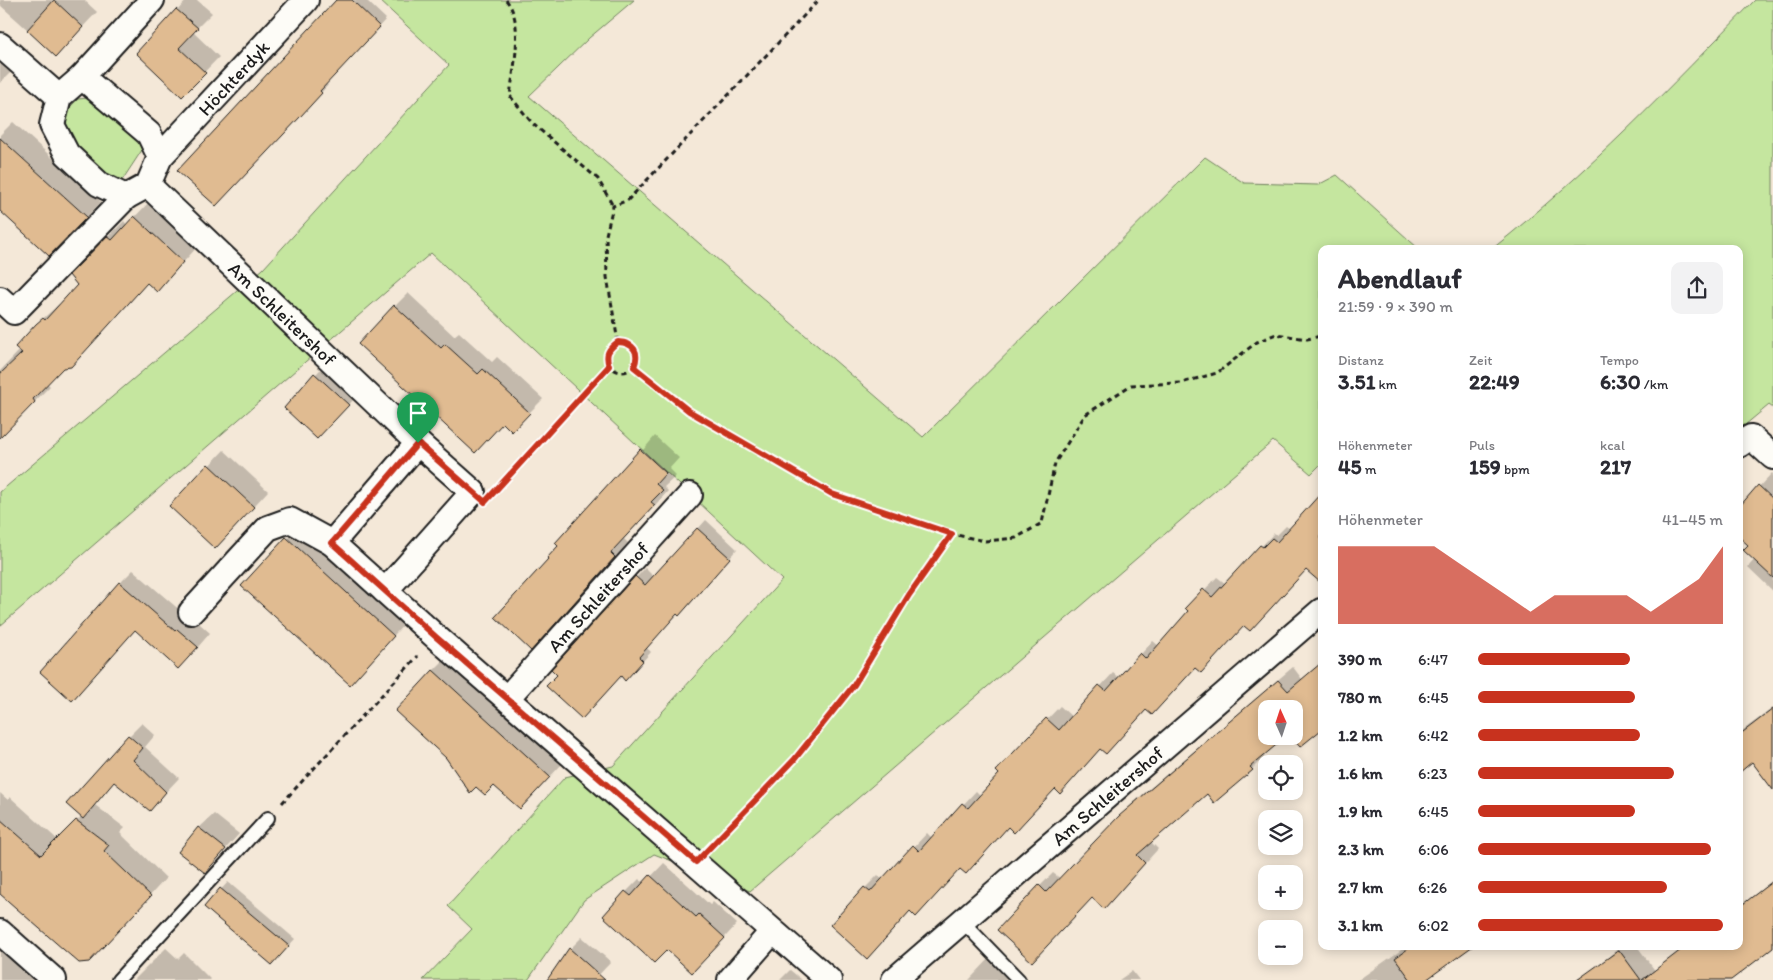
<!DOCTYPE html>
<html lang="de">
<meta charset="utf-8">
<style>
body{margin:0;font-family:Itim,sans-serif;background:#f2f2f3;color:#2b2b33;height:100vh;display:flex;flex-direction:column;font-size:19px;white-space:nowrap}
*{box-sizing:border-box;margin:0}
p{font-size:16px;color:#7c7c81}
.icon{flex:none;width:28px;height:28px;fill:none;stroke:currentColor;stroke-width:2;stroke-linecap:round;stroke-linejoin:round}
.map{position:relative;flex:1;overflow:hidden}
.side{position:absolute;left:1318px;top:245px;width:425px;height:705px;display:flex;flex-direction:column;background:#fff;border-radius:10px;box-shadow:0 2px 12px #0003}
.side>*{flex:none}
.needle{width:32px;rotate:357deg}
.tools{position:absolute;left:1258px;top:700px;display:grid;gap:10px}
.tools a{display:grid;place-items:center;width:45px;height:45px;border-radius:10px;background:#fff;box-shadow:0 2px 12px #0003;font-size:25px}
.pin{position:absolute;display:grid;place-items:center;width:42px;height:42px;color:#fff;margin:-51px -21px;border-radius:50% 50% 50% 0;rotate:-45deg;box-shadow:0 0 5px #0007}
.pin .icon{rotate:45deg}
.round{display:grid;place-items:center;flex:none;width:52px;height:52px;border-radius:10px;background:#f2f2f3}
.overview{display:flex;align-items:center;justify-content:space-between;height:85px;padding:0 20px}
h1{font-size:28px;font-weight:700;line-height:38px}
.stats{display:grid;grid-template-columns:repeat(3,1fr);gap:8px;height:85px;padding:5px 20px}
.stats div{display:grid;align-content:center}
.stats b{font-size:21px;font-weight:700}
.stats small{font-size:14px;font-weight:400}
.stats p{font-size:14px}
.chart{height:140px;padding:10px 20px}
.chart p{display:flex;justify-content:space-between}
.chart svg{width:100%;height:90px;margin-top:5px;fill:#c8321e;opacity:.7}
ul{padding:0 20px;list-style:none;font-size:16px}
li{display:grid;grid-template-columns:80px 60px 1fr;align-items:center;height:38px}
li i{height:12px;border-radius:6px;background:#c8321e}
.map>svg:first-child{display:block}
</style>
<div class="map">
<svg width="1773" height="980" viewBox="0 0 1773 980">
<rect width="100%" height="100%" fill="#f4e8d8"/>
<filter id="ink" filterUnits="userSpaceOnUse"><feTurbulence type="fractalNoise" baseFrequency=".02" numOctaves="2"/><feDisplacementMap in="SourceGraphic" scale="10" xChannelSelector="R" yChannelSelector="G"/><feConvolveMatrix kernelMatrix="1 2 1 2 8 2 1 2 1" color-interpolation-filters="sRGB"/></filter>
<g filter="url(#ink)">
<!-- green -->
<g fill="#c5e69f" stroke="#70815e">
<path d="M379,0H634L589,38L529,96L923,437L1205,157L1244,183L1318,185L1337,175L1419,249H1321V464L1311,474L1273,441L750,891L654,854L584,900L528,980H423L472,929L448,906L565,777L613,766L782,580L431,253L0,626V492L263,269L449,65Z"/>
<path d="M1755,0H1773V408L1769,405L1739,430V249H1492C1589,172 1669,88 1755,0Z"/>
<path d="M88,98C104,105 136,132 142,150L123,179L112,182L70,149L62,115L78,99Z"/>
</g>
<!-- shadow -->
<g fill="#0003">
<path d="M0,0H84L97,12L56,55L0,5Z"/>
<path d="M187,0H197L212,13L193,32L219,57L182,95L138,53Z"/>
<path d="M338,0H366L386,19L326,84L328,85L286,132Z"/>
<path d="M0,55L15,68L0,83Z"/>
<path d="M13,122L101,202L49,255L0,209V135Z"/>
<path d="M150,201L198,246L172,275L148,282L47,383L50,386L0,437V371L20,350L36,325L59,304L60,305L79,285L71,275L124,221L127,225Z"/>
<path d="M408,293L454,336L459,332L492,362L497,357L543,399L512,430L395,306Z"/>
<path d="M328,361L361,392L330,424L285,408Z"/>
<path d="M655,436L679,458L669,469L676,476L664,487L668,491L624,539L628,543L545,635L550,559Z"/>
<path d="M224,450L268,491L229,533L171,506Z"/>
<path d="M1772,473L1773,474V591L1748,567L1755,559L1749,545L1739,535V508Z"/>
<path d="M1321,495V567L1314,575L1307,568L1147,709L1119,739L1101,748L1060,792L1055,788L911,910L880,944L865,888L878,875L883,880L927,833L932,838L976,791L981,796L1001,774L998,771L1060,706L1072,717L1113,673L1119,678L1153,641L1159,646L1190,611L1187,608L1217,577L1226,584L1274,533L1277,535L1286,526L1290,529Z"/>
<path d="M706,520L737,549L688,606L679,615L678,613L646,647L651,652L634,671L621,675L559,674L553,669L645,568L654,577Z"/>
<path d="M301,524L407,621L350,683L243,586Z"/>
<path d="M133,570L189,618L191,616L210,633L192,654L136,629L72,699L120,583Z"/>
<path d="M446,658L562,764L533,795L433,671Z"/>
<path d="M1321,663V728L1300,746L1294,736V709H1266L1265,756L1252,769L1207,793L1150,841L1158,849L1118,893L1093,896L1046,947L1040,886L1053,873L1061,879L1134,802L1293,667L1302,679Z"/>
<path d="M1773,708V788L1752,761L1739,771V733Z"/>
<path d="M142,723L155,735L145,747L179,778L150,809L115,781L95,805L125,828L120,833L166,878L106,944L0,891V793L8,800L10,797L58,840L82,816L129,736Z"/>
<path d="M214,814L239,834L219,856L199,828Z"/>
<path d="M664,863L710,905L713,902L737,924L705,959L626,892L639,879L644,884Z"/>
<path d="M1773,880V946L1729,980H1603L1597,967L1621,946H1637L1656,972L1739,946V907Z"/>
<path d="M228,882L295,939L279,956L206,906Z"/>
<path d="M582,937L611,962L594,980H549L570,949Z"/>
<path d="M1407,946H1471L1423,980H1358Z"/>
<path d="M166,948L178,959L184,953L211,980H134Z"/>
<path d="M0,950L34,980H0Z"/>
<path d="M991,957L1016,980H969Z"/>
<path d="M790,970L802,980H780Z"/>
<path d="M1132,971L1139,980H1119Z"/>
</g>
<!-- building -->
<g fill="#e0bb91" stroke="#1c1c1c">
<path d="M54,0L83,27L56,57L27,30Z"/>
<path d="M336,0H352L380,27L320,91L322,93L300,117L216,206L177,171Z"/>
<path d="M176,9L198,28L179,48L206,73L182,97L136,53Z"/>
<path d="M0,138L87,217L49,256L0,211Z"/>
<path d="M134,216L183,262L157,292L147,283L71,367L63,368L33,399L35,402L0,438V374L22,353L15,347L36,324L43,318L45,320L77,285L69,275L107,236L112,240Z"/>
<path d="M394,305L441,348L445,344L478,374L483,369L530,413L512,432L503,423L475,453L358,344Z"/>
<path d="M314,373L349,405L317,439L284,408Z"/>
<path d="M640,449L666,473L656,484L663,490L651,502L655,505L613,550L611,553L615,557L531,651L495,617L548,559L547,558L558,546L555,543Z"/>
<path d="M208,464L254,507L215,549L169,506Z"/>
<path d="M1758,485L1773,499V578L1743,550L1748,545L1739,537V507Z"/>
<path d="M1321,493V583L1306,570L1250,631L1244,626L1201,673L1195,668L1152,715L1146,710L1106,754L1100,749L1060,794L1055,789L1014,833L1008,827L966,874L960,869L916,917L910,911L867,959L830,925L864,887L870,892L913,845L919,851L962,803L968,808L999,774L996,771L1046,718L1059,730L1099,685L1106,691L1140,653L1146,659L1188,611L1185,608L1203,589L1212,597L1260,545L1263,547L1272,538L1277,542Z"/>
<path d="M697,528L730,558L679,616L677,614L639,657L643,661L625,681L621,676L582,719L546,686L557,675L551,669L635,576L645,585Z"/>
<path d="M286,537L394,636L350,685L241,586Z"/>
<path d="M119,582L175,631L177,629L198,647L178,669L135,630L72,701L40,672Z"/>
<path d="M1321,663V730L1300,747L1290,736H1294V709H1266V736H1287L1250,767L1253,770L1214,803L1207,794L1137,855L1145,863L1104,909L1092,898L1032,962L997,930L1039,885L1046,892L1119,816L1278,680L1288,691Z"/>
<path d="M433,670L550,777L520,809L494,786L485,795L476,787L470,793L446,758L395,711Z"/>
<path d="M1773,709V790L1752,762L1739,773V735Z"/>
<path d="M128,735L143,748L133,760L166,792L150,811L114,782L83,819L66,804Z"/>
<path d="M0,819L41,855L76,820L109,845L104,851L151,896L89,962L79,963L0,894Z"/>
<path d="M198,827L226,849L205,873L178,852Z"/>
<path d="M650,875L696,917L699,914L725,938L692,973L667,950L654,963L603,916L625,891L631,896Z"/>
<path d="M1773,881V948L1731,980H1642L1686,946H1739V907Z"/>
<path d="M220,888L289,946L272,965L204,907Z"/>
<path d="M1412,946H1473L1426,980H1411L1395,958Z"/>
<path d="M569,948L605,980H547Z"/>
<path d="M1619,950L1641,980H1577Z"/>
</g>
<g fill="none" stroke-linecap="round" stroke-linejoin="round">
<!-- lane casing -->
<g stroke="#1c1c1c" stroke-width="16">
<g id="lane">
<path d="M962,921L1019,980"/>
<path d="M118,980L268,818"/>
</g>
</g>
<!-- street casing -->
<g stroke="#1c1c1c" stroke-width="28">
<g id="street">
<path d="M0,45L59,97"/>
<path d="M82,77L149,134L160,157L148,185L126,197L99,184L67,154L52,125L59,97Z"/>
<path d="M82,77L152,0"/>
<path id="s1" d="M160,157L306,0"/>
<path id="s2" d="M148,185L418,443L332,543L290,520L268,528L191,612"/>
<path d="M0,299L14,312L126,197"/>
<path d="M1739,445L1751,437L1773,457"/>
<path d="M332,543L436,637L829,980"/>
<path d="M385,591L473,492L418,443"/>
<path id="s3" d="M507,698L690,495"/>
<path d="M0,932L54,980"/>
<path d="M730,980L772,932"/>
<path id="s4" d="M894,980L1321,611"/>
</g>
</g>
<!-- path -->
<g stroke="#1c1c1c" stroke-width="3" stroke-dasharray="5 4" stroke-linecap="butt">
<path d="M506,0C525,22 513,69 510,96L533,124L598,179L613,206"/>
<circle cx="622" cy="357" r="15"/>
<path d="M618,342L607,277L606,235L613,206L628,200L819,0"/>
<path d="M634,367L689,411L832,494L952,534L985,541L1016,538L1042,523L1055,463L1085,415L1131,385L1181,383L1217,373L1257,342L1276,334L1307,339L1321,336"/>
<path d="M498,487L609,366"/>
<path d="M282,803L418,656"/>
<path d="M714,844L794,760L853,685L909,595L952,534"/>
</g>
<!-- lane -->
<use href="#lane" stroke="#fdfcf7" stroke-width="12"/>
<!-- street -->
<use href="#street" stroke="#fdfcf7" stroke-width="24"/>
</g>
</g>
<g fill="none" stroke-linecap="round" stroke-linejoin="round" filter="url(#ink)">
<!-- route casing -->
<g stroke="#fff" stroke-width="10">
<path id="route" d="M618,342C634,343 640,352 634,367L689,411L832,494L952,534L909,595L854,685L794,760L696,862L436,637L332,543L418,443L485,502L609,366C605,354 608,349 618,342Z"/>
</g>
<!-- route -->
<use href="#route" stroke="#c8321e" stroke-width="6"/>
</g>
<g text-anchor="middle" stroke-width="4" stroke-linejoin="round" paint-order="stroke">
<!-- street labels -->
<g font-size="19" fill="#1c1c1c" stroke="#fdfcf7">
<text dy="7" stroke="none"><textPath href="#s1" startOffset="108">Höchterdyk</textPath></text>
<text dy="7" stroke="none"><textPath href="#s2" startOffset="186">Am Schleitershof</textPath></text>
<text dy="7" stroke="none"><textPath href="#s3" startOffset="136">Am Schleitershof</textPath></text>
<text dy="7" stroke="none"><textPath href="#s4" startOffset="282">Am Schleitershof</textPath></text>
</g>
</g>
</svg>
<div class="tools">
<a><svg class="needle" viewBox="-14 -14 28 28"><path d="M0-13l5 13h-10z" fill="#e53935"/><path d="M0 13l5-13h-10z" fill="#7c7c81"/></svg></a>
<a><svg class="icon" aria-label="locate" viewBox="0 0 24 24"><circle cx="12" cy="12" r="6"/><path d="M12 2v4M12 18v4M2 12h4M18 12h4"/></svg></a>
<a><svg class="icon" aria-label="layers" viewBox="0 0 24 24"><path d="M12 4l9 5-9 5-9-5zM3 14l9 5 9-5"/></svg></a>
<a>+</a>
<a>−</a>
</div>
<div class="pin" style="left:418px;top:443px;background:#1e9e55"><svg class="icon" aria-label="arrive" viewBox="0 0 24 24"><path d="M6 21V4h12l-3 4 3 4H6"/></svg></div>
<section class="side">
<div class="overview"><div><h1>Abendlauf</h1><p>21:59 · 9 × 390 m</p></div><a class="round"><svg class="icon" aria-label="share" viewBox="0 0 24 24"><path d="M12 15V3M7 8l5-5 5 5M5 13v7h14v-7"/></svg></a></div>
<div class="stats">
<div><p>Distanz</p><b>3.51<small> km</small></b></div>
<div><p>Zeit</p><b>22:49</b></div>
<div><p>Tempo</p><b>6:30<small> /km</small></b></div>
</div>
<div class="stats">
<div><p>Höhenmeter</p><b>45<small> m</small></b></div>
<div><p>Puls</p><b>159<small> bpm</small></b></div>
<div><p>kcal</p><b>217</b></div>
</div>
<div class="chart"><p><span>Höhenmeter</span>41–45 m</p>
<svg viewBox="0 0 160 44" preserveAspectRatio="none"><path d="M0 44V6L10 6L20 6L30 6L40 6L50 14L60 22L70 30L80 38L90 30L100 30L110 30L120 30L130 38L140 30L150 22L160 6V44z"/></svg>
</div>
<ul>
<li><b>390 m</b>6:47<i style="width:62%"></i></li>
<li><b>780 m</b>6:45<i style="width:64%"></i></li>
<li><b>1.2 km</b>6:42<i style="width:66%"></i></li>
<li><b>1.6 km</b>6:23<i style="width:80%"></i></li>
<li><b>1.9 km</b>6:45<i style="width:64%"></i></li>
<li><b>2.3 km</b>6:06<i style="width:95%"></i></li>
<li><b>2.7 km</b>6:26<i style="width:77%"></i></li>
<li><b>3.1 km</b>6:02<i style="width:100%"></i></li>
</ul>
</section>
</div>
